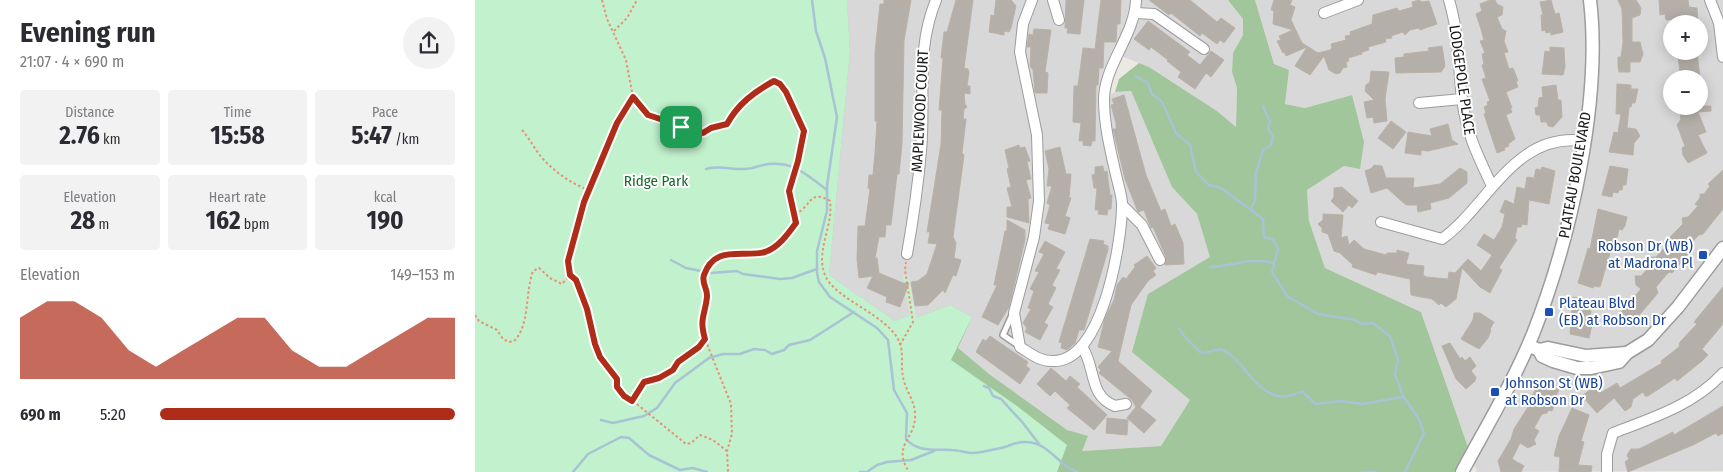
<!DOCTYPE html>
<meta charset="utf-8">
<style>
body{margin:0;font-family:"Fira Sans Condensed",sans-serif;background:#f2f2f3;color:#2b2b33;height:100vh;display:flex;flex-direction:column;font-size:19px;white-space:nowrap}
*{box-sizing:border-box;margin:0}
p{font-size:16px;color:#7c7c81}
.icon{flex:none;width:28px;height:28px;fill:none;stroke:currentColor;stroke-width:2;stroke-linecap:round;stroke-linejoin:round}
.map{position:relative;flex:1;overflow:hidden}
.sheet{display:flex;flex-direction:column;background:#fff;width:475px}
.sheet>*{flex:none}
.buttons{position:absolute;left:1188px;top:15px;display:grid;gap:10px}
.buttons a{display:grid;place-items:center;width:45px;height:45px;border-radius:50%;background:#fff;box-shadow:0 2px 12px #0003;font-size:25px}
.pin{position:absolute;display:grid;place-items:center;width:42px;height:42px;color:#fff;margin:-21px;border-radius:10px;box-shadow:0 2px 8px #0006}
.round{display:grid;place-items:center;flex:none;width:52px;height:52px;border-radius:26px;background:#f2f2f3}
.summary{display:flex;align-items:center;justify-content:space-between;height:85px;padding:0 20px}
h1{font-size:28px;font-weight:700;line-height:38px}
.metrics{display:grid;grid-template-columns:repeat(3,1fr);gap:8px;height:85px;padding:5px 20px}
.metrics div{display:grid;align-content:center;border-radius:5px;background:#f2f2f3;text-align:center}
.metrics b{font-size:25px;font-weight:700}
.metrics small{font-size:14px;font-weight:400}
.metrics p{font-size:14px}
.chart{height:140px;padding:10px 20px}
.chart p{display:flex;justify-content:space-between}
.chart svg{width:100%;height:90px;margin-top:5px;fill:#ae2d18;opacity:.7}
ul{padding:0 20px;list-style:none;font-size:16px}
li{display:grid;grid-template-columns:80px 60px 1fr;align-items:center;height:38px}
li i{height:12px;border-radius:6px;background:#ae2d18}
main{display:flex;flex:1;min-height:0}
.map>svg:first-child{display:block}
</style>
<main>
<section class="sheet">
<div class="summary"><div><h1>Evening run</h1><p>21:07 · 4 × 690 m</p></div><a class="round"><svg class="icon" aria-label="share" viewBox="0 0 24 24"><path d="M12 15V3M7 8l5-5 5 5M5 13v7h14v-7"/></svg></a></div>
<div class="metrics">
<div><p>Distance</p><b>2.76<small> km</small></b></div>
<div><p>Time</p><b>15:58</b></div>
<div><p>Pace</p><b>5:47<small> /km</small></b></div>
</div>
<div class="metrics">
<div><p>Elevation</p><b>28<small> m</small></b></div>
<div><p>Heart rate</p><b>162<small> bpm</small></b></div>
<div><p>kcal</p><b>190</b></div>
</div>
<div class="chart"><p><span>Elevation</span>149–153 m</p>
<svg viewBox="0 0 160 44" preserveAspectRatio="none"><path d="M0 44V14L10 6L20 6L30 14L40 30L50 38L60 30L70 22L80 14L90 14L100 30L110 38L120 38L130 30L140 22L150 14L160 14V44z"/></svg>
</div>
<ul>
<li><b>690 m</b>5:20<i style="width:100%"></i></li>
</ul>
</section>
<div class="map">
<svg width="1248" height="472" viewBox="0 0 1248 472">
<rect width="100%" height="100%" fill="#ebe9e2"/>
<!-- residential -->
<g fill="#d9d8d8" fill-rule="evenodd">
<path d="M372,0H753L768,19V35L758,53L757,72L762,88L761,127L742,111L674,67L644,55L630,98L640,92L656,91L697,187L722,214L736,258L673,294L715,400L686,446L607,451L476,360L497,317L475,305L441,318L433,275L428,276L435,315L420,321L354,275L375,51Z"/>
<path d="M780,0H1248V471L1002,472L946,312L850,268L834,221L832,190L869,166L885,168L877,95L830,108L810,104L814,70L799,64ZM1196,24H1224V51H1196ZM1196,79H1224V106H1196Z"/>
</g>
<!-- forest -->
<path fill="#a1c69b" d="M0,0H372L375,51L354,275L420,321L435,315L441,318L475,305L497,317L483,348L514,374L592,430L613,436L607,451L686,446L715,400L657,352L673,294L735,257L722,214L697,187L656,91L640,92L644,79L664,63L674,67L742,111L761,127L762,88L757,72L758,53L768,35V19L753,0H780L799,64L814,70L810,104L830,108L877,95L889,142L885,169L869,166L832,190L834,221L850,268L946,312L993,447L979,472H0Z"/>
<!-- park -->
<path fill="#c2f1cd" d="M0,0H372L375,51L354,275L420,321L435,315L428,275H433L441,318L475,305L497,317L476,360L542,406L592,445L582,472H0Z"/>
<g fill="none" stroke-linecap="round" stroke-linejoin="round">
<!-- stream -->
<g stroke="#a7c3d4" stroke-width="2.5">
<path d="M337,0L341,31L350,58L362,117L352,186V211L342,251V273L344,282L355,297L402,328L413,340L419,390L432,413L431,439C443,453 461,449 477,450C484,450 490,453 496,453C505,453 517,450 526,448C535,446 542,441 552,442C574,443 583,465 602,472"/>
<path d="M661,76L673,83L677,94L687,102L701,133L715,145L721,172L734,185L746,188L788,219L789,237L799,240L803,249L797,272L812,296L843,314L880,320L886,324L898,323L915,336L923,360L920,374L928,396L944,419L949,433L930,472"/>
<path d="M231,169C245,165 256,170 270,169C278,169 285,165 293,164C322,162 331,175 352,190"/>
<path d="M776,209L780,201L781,173L788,150L796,145L798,136L793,129L795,122L788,106"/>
<path d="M196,260L211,268L236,273L262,271L268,274L305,279L317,278L342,269"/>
<path d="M735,267C759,266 775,257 799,263"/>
<path d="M704,328L709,336L726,353C734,354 741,347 748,350C771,361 783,401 813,396C819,395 823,392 828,392L841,404L866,401L887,404L928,397"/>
<path d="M509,386L514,388L518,396L526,399L548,423L564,444"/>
<path d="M126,420L138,423L169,416L182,408L200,383L234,358L248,354H265L279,349L290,350L297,354L309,350L314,345L335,340L379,312"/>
<path d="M98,472L113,454L146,437L154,438L174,455L205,470L218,468L232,472"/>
<path d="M385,472H392L402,465L412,462L436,460L459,451"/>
<path d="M887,472H901"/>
</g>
</g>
<!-- building -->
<g fill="#b4afa8" stroke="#bbb2a6">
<path d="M409,0H436L429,41L427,144L424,174H422L416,225H411L410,237H404L400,258H402L404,273L428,283H434L425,307L411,302L412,297L392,288L398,276L384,278L382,259L383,226H390L395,189L393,188L394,175H398L400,153L402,121H400V52L405,4H409Z"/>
<path d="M481,0H498L489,68L493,69L494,72L492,86H495V94L489,93L490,104L492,107L489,109L488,119H491L487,153L489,155L478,237L481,243L479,258L486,260L481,276L478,275L470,293L468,290L453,305L440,306L436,282L443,281L452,274L462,244L453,243L455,232H452L466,144L467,110H464L468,58H466L469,32H472Z"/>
<path d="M521,0H536L541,6L536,28L534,32L529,31V35L514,32L516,15L519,16Z"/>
<path d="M591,0H609L605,34L592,33L593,28H590Z"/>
<path d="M626,0H646L645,24H642L641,42H629L628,68H624L623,85H621L620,141H617L616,146L608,145V141H604L606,123L598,122L599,86H603L608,48L620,49Z"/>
<path d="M674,0H715L742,22L746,18L760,28L749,43L745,40L742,44L727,33L725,36L696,13L694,15Z"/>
<path d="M799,0H817L815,5L820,7L816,20L827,43L843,53L855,50L857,48L856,44L871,40L870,36L876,35L875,32L897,24L898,15L922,8L924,11L938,7L937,2L944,0L947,2L954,1L962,24L945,30L944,28L935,30L930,35L928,32L916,36L917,38L910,39L911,42L893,47L894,50L887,52V54L873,58L874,61L871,62L872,67L868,68L865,73L861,74L854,70L849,56L835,75L820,66L832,47L811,56L809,52L808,53L802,41L806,40L804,36L818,30L798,24L799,11L796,10Z"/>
<path d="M1015,0H1020L1022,4L1028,7L1027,15L1022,17L1027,29L1031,31L1029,41L1033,52L1029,53L1034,69L1038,68L1043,81H1041L1043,87L1031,92L1037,108H1035L1037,112L1031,115L1040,139L1033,144L1034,146L1029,148L1030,150L1022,153L1009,114L1011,113L1009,107L1013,105L1012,102L1015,101L1007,79L1011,78L1007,65L1009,64L1007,54L1010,53L1005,41L1009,40L1006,29L1001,14L1007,11L1005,4Z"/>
<path d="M1076,0L1080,14L1084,13L1088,32L1076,35V32L1071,33L1070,30L1067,31L1066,15H1068L1065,2Z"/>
<path d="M1143,0H1161L1166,8L1165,15L1157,18V42H1165L1168,54L1165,62H1155V72H1144L1143,67V57H1146L1148,42L1147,9Z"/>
<path d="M1184,0H1213L1214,7L1222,8L1223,24H1207L1206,19L1191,20L1190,14L1185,15Z"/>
<path d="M673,21L715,52L712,55L725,65L736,51L749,60L736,77L731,73L720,89L703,77L706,72L692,61L693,60L676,47L674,50L659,39Z"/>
<path d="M559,29L576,30L570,72L573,73L572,93H560L558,70L555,66L556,47H552L554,34L558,35Z"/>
<path d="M967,46L970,66L966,72L921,73L920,58L929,57V54L954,51L953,48Z"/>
<path d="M1075,47L1089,48L1090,67L1088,75L1067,74L1070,51L1075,52Z"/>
<path d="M1202,51H1222L1225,79H1204L1203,72L1205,71Z"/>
<path d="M896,71L914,72L910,99L912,121L899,123L898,117L892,118L889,102L899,100L890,91L891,85L895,82Z"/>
<path d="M1142,84L1156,85V89H1163L1160,103H1157L1156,107H1154L1152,128L1161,129L1165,136L1159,143L1158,155L1134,152L1139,132L1143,133L1146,114H1141Z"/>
<path d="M1081,85L1083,100H1086L1087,117L1078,127L1073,126L1072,122H1066L1065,115H1061L1060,108L1063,107L1064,98L1068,97L1067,87Z"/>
<path d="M649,95L671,175L686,211L690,209L696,226L700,224L708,243L709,264L690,265L691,257L678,227L676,228L669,210L663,212L650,179L638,129H641V123L636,105L639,104L637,99Z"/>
<path d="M1204,106H1236V111L1223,112L1231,132L1223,135L1232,153L1213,163L1208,155L1207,148L1210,146L1202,125L1206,119Z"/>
<path d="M916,121L931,132L918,149L903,138Z"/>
<path d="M973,124L977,140L983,144L953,151L946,150V155L930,153L933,132L957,136L955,129Z"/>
<path d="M544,145L545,148L550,147L555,161L552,162L556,179L551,180L556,198L553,199L554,223L532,217V207H537L532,188L536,187L532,169L534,168L530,150Z"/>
<path d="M585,147L591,174H596L594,198H596L590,216L595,218L590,234L573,229L575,224L570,223L575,205L572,203L577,186H572L574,169L570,151Z"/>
<path d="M899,165L907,166L911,178H939L938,188L965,184L985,168L992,172V183L974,198L955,203L956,209L943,212L942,205H931L912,188L896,193L890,171L897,168Z"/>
<path d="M628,166L629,172L632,171L635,195H637L636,209H633L632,215L623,214L624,210H620L622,188H619L617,175L620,174V167Z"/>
<path d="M1135,166L1153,169L1151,185H1148L1147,190H1144L1143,193L1138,192L1137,197L1127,195Z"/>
<path d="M1067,167L1080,171L1074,204L1054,200L1052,225L1047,224L1046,227H1042L1040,238L1042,240L1025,266L1024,268L1027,270L1015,293L1005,287L987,268L981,299L971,307L966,303L964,305L957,299L936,295L935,279L902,272L901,275L877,267L878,265L865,253L859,251L853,234L847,232V228L843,224L848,220V214L868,215L866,238L872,236L874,245L879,240L889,249L911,255L912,253H922V250L934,253L931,264L949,266L948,275L951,277L973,279L974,272L980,273L993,259L1006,271L1017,255L1002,245L1009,234L1019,240L1027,227L1030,214L1025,212L1030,200L1039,204L1042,187L1050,189L1052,177L1059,178L1061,169L1066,170Z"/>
<path d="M1248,170V209L1228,234L1224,235L1210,250L1213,254L1197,273L1195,272L1192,274L1181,287L1183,293L1160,320L1159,318L1152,326L1142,317L1166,289L1161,285L1160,276H1166L1176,265V257H1181L1191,246L1189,243L1208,224L1207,218L1213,217L1223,206L1220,204L1225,198V194H1229L1235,186L1233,184Z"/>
<path d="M867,187L883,201L877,208L874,205L868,212L856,201L859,197V188Z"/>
<path d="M1123,209L1152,217L1150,226L1147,230L1144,229L1141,243H1138L1125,287L1119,286L1118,288L1103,283L1113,248L1115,249Z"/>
<path d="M532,220L550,230V240L534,307L523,325L507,317L522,285H519L530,231H532Z"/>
<path d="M615,239L629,241L628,244L633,246V250L609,330H604L600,343L592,350L586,348L587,343L584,342Z"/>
<path d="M570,241L590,252L581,269L585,270L577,285L581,288L573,304L578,307L569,323L573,325L565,340L550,332L552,328L548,323L556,309L553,308L559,291L555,289L564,272L560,271L569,254L564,252Z"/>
<path d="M672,256L681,268L678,271L681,275L673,281L656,305L643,361L677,391L665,407L681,420L669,433L652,418L661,407L657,400L624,373L626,370L623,367L637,351L623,347L630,318L639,300L642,285L648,277L651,279L660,267L659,265Z"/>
<path d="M1248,287V324L1227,349L1233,355L1227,361L1202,381L1200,378L1173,396H1170L1168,392L1158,399L1156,407L1150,411L1139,398L1122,413L1107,396L1116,389L1118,391L1123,387L1127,392L1142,383L1145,388L1187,363L1186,361L1204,347L1205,342L1222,324L1219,322Z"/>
<path d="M1098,297L1110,299L1109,306L1116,311L1115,318L1118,320L1114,338L1095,334Z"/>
<path d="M999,313H1005L1019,322L1015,329L1016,330L1013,338L1004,349L986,339L998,320Z"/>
<path d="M515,336L553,362L551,366L555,369L545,384L501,352L508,339L511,341Z"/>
<path d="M975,343L985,359L987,357L990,361L995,357L1001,366L996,371L1001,377L1000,381L991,389L981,379L967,346Z"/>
<path d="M576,368L591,381L595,376L605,384L602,387L632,415L619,430L592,408L595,405L580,391L575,396L562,384Z"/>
<path d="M1072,380L1081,385L1080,388L1084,390L1078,401L1081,402L1077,411L1074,410L1072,413L1067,414L1059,428L1064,431L1059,440L1061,444L1053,448L1045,443L1037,459L1049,466L1046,472H1026L1023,461L1036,439L1039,429L1053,407L1051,405L1066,381L1071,383Z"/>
<path d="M1248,406V433L1243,436L1241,433L1218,445L1153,472L1150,462L1154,459L1152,455L1156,449H1164L1198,432L1199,435Z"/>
<path d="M1097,408L1114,415L1106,441L1109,442L1103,465L1117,466L1116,472H1084L1085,457L1079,456L1084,436Z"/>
<path d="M632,418L653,420L652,435L631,433Z"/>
</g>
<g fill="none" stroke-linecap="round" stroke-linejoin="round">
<!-- service casing -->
<g stroke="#9c9c9c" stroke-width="8">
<path id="service" d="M537,315L528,335L544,346"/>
</g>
<!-- minor casing -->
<g stroke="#9c9c9c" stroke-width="12">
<g id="minor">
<path d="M557,0L548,24L545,52L562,135L564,201L559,237L539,313L545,347C555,353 564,361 576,361C627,365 646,245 647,208C648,199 644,188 642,179C636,153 629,126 629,100C629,65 660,35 661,0"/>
<path d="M578,0L584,20"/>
<path d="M974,0C984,33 983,65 987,99C992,135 1002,154 1017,186"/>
<path d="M1235,0L1244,23L1248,57"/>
<path d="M661,13L679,14L729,49"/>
<path d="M849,13L883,0"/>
<path d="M944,103L987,99"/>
<path d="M648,206L667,225L685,260"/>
<path d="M906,222L967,239C1013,206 1040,131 1109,141"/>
<path d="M432,254C438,220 443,186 446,151C451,99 440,51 461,0"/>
<path d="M607,347C621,366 613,396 640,406L651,404"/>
<path d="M1132,472V454L1138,433C1177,418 1219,405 1248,373"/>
</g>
</g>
<!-- tertiary casing -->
<g stroke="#9c9c9c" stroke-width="15">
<g id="tertiary">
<path d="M1057,347L1064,350L1073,348L1111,356L1152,353"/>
<path d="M1064,350L1067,356L1078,361L1102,368H1116L1144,362L1152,353L1173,340L1203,307L1248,248"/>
<path d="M987,472C1011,427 1039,381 1058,334C1095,240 1127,101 1115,0"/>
</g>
</g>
<!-- path -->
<g stroke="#e79276" stroke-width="2" stroke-dasharray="2.5 2.5" stroke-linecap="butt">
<path d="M127,0L132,19L151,60L158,97L164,107L173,115L228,133L236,127L252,124C263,104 279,91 299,81L305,84L311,92L329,131L323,161L314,191L321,223C314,234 303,248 290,252C268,258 240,244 229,275C226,283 234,289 232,297C230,316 224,318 230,339"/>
<path d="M139,31L152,18L162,0"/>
<path d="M47,130C55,139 60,150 68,159C81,173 96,183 113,190"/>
<path d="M320,214C336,208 334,188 355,201C359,225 340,251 350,275C360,301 419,316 426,347C428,357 426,367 428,377C430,389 440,402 440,413C442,440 416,443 434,472"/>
<path d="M95,275C88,229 133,138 157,98"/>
<path d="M0,315L4,321L22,330L28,339L34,342L39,341C55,326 50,292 58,271L64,268L75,278L87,284L95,275C104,281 116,318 118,328C119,334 118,339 120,344C123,358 133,366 141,377C148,388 139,390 157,401L169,382L184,378L198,370L203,362L224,347L230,339L256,404L257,434L252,451L253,472"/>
<path d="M425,345L438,322L430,270L431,262"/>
<path d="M158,401L211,444L216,443L225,435L238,440L252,451"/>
</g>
<!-- service -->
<use href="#service" stroke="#fff" stroke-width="5"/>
<!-- minor -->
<use href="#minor" stroke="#fff" stroke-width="10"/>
<!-- tertiary -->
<use href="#tertiary" stroke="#fff" stroke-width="12"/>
</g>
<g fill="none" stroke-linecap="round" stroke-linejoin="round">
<!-- route casing -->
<g stroke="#fff" stroke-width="10">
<path id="route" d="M299,81L305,84L311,92L329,131L323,161L314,191L321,223C313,234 303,248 290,252C268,258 240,244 229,275C226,283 233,289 232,297C230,316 224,318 230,339L224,347L203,362L198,370L184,378L169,382L157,401L149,396L142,387V379L125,357L120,344L112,309L101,280L95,275L93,261L109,202L142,123L158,97L173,115L228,133L236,128L252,124C263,104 279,92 299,81Z"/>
</g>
<!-- route -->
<use href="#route" stroke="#ae2d18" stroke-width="6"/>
</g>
<!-- markers -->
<g fill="#1a4fb4" stroke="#fff" stroke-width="2">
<rect x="1223" y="250" width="10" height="10" rx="2.5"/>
<rect x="1069" y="307" width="10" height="10" rx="2.5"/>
<rect x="1015" y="387" width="10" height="10" rx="2.5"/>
</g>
<g text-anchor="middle" stroke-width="4" stroke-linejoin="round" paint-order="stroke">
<!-- street labels -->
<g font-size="15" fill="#1b1b1b" stroke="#fff">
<text transform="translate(987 80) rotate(82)" y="5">LODGEPOLE PLACE</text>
<text transform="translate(445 111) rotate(-87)" y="5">MAPLEWOOD COURT</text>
<text transform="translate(1100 175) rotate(-80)" y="5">PLATEAU BOULEVARD</text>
</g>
<!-- park labels -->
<g font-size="15" fill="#186a2a" stroke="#fff">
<text x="181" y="186">Ridge Park</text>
</g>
<!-- transit labels -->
<g font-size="15" fill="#164399" stroke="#fff" text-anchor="start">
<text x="1218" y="251" text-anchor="end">Robson Dr (WB)<tspan x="1218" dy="17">at Madrona Pl</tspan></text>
<text x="1084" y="308">Plateau Blvd<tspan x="1084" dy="17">(EB) at Robson Dr</tspan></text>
<text x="1030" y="388">Johnson St (WB)<tspan x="1030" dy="17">at Robson Dr</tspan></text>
</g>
</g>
</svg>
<div class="buttons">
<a>+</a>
<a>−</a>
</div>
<div class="pin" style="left:206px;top:127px;background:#1e9e55"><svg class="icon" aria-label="arrive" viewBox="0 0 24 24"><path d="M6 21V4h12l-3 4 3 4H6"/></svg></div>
</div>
</main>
